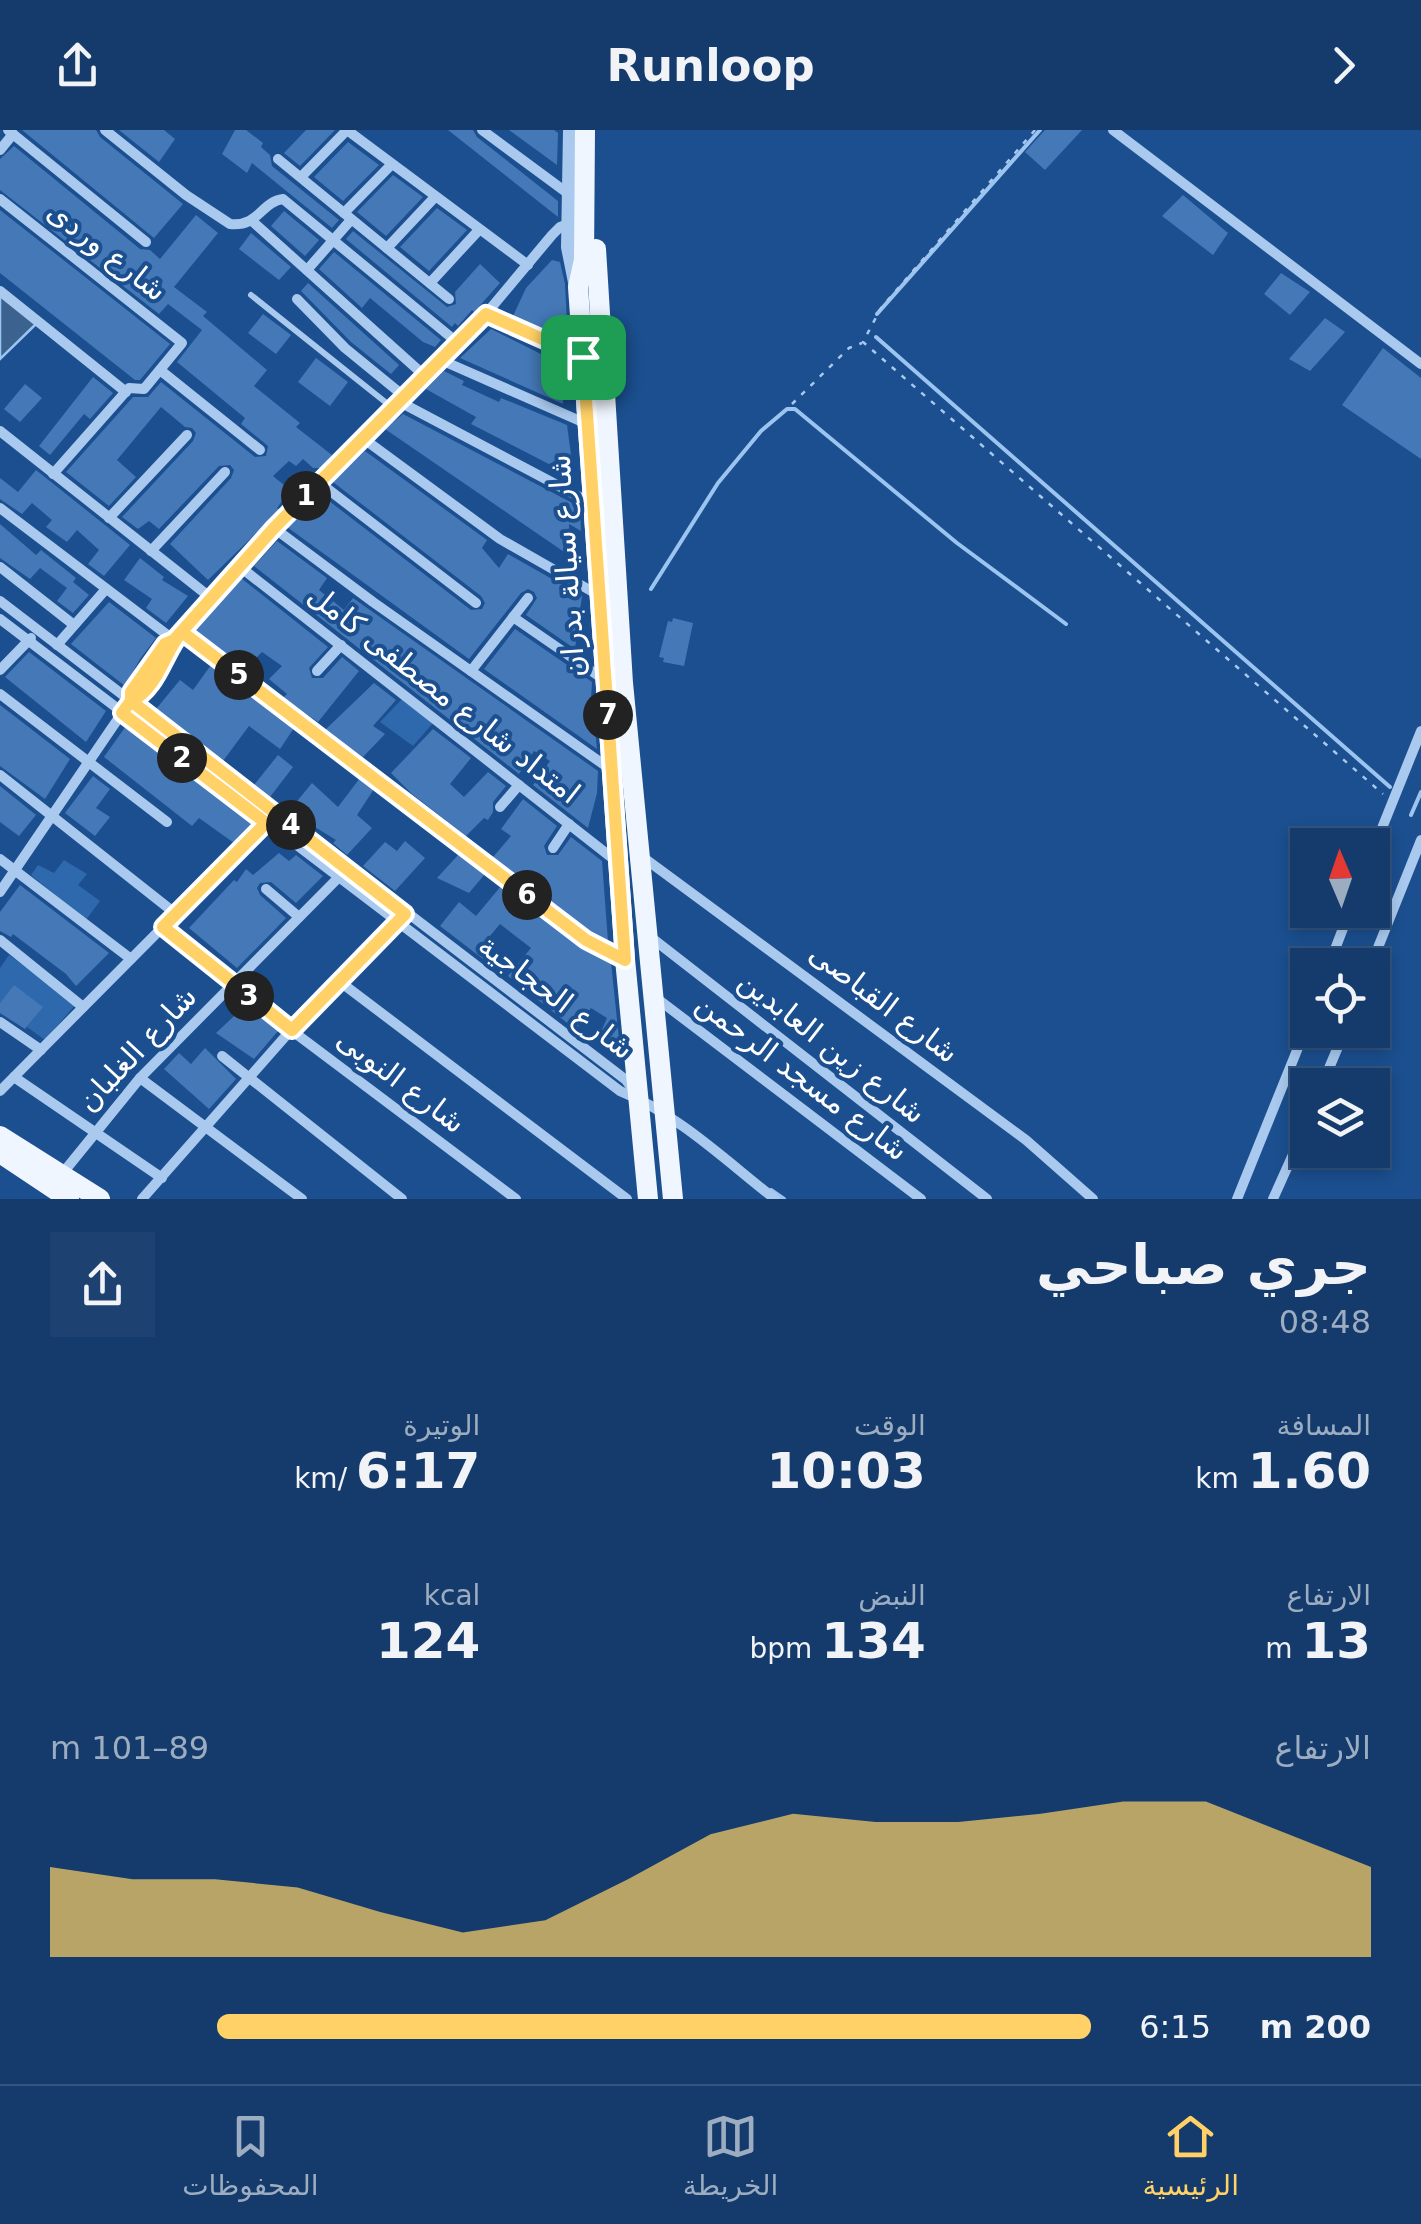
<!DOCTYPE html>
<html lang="ar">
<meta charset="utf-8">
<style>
body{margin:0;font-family:"DejaVu Sans",Vazirmatn,sans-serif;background:#1d4271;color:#f1f3f6;direction:rtl;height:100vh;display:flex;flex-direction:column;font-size:38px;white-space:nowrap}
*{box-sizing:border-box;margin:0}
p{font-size:32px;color:#9dadc1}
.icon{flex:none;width:55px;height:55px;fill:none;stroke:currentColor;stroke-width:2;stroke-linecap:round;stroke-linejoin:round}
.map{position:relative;height:1069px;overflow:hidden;direction:ltr}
.panel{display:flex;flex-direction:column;background:#143b6b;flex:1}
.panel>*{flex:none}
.needle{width:65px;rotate:358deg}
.tools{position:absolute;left:1290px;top:698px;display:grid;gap:20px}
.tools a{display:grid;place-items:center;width:100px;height:100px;border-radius:0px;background:#143b6b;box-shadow:0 5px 15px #0003,0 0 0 2px #33557e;font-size:50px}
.pin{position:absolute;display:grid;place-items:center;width:85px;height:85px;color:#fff;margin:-42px;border-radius:20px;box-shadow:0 5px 15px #0006}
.km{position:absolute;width:50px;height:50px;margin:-25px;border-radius:50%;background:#222;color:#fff;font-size:28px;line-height:50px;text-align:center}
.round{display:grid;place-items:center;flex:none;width:105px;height:105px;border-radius:0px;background:#1d4271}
.overview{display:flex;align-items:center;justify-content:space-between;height:170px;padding:0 50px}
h1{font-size:55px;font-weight:800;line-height:75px}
.metrics{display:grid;grid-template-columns:repeat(3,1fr);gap:15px;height:170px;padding:10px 50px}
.metrics div{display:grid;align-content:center}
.metrics b{font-size:50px;font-weight:800}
.metrics small{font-size:28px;font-weight:400}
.metrics p{font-size:28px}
.chart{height:280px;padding:20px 50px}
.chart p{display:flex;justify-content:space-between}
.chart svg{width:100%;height:180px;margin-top:10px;fill:#ffd166;opacity:.7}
ul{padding:0 50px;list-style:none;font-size:32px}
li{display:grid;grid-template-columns:160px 120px 1fr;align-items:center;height:75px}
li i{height:25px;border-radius:12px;background:#ffd166}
header{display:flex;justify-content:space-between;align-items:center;height:130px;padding:0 50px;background:#143b6b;font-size:45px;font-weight:800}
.dock{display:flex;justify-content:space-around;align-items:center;height:140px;border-top:2px solid #33557e;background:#143b6b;font-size:28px;color:#9dadc1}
.dock a{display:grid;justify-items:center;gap:5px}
.dock .selected{color:#ffd166}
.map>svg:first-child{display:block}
</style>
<header><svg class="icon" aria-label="forward" viewBox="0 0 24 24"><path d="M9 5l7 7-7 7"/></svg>Runloop<svg class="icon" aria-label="share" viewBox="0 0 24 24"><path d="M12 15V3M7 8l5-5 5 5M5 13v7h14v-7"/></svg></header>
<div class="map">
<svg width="1421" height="1069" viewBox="0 0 1421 1069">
<rect width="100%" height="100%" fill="#1b4f8f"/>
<!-- green -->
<g fill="#2e69ad">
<path d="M402,569L433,593L413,616L380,592Z"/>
<path d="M64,730L87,744L78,755L100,771L86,790L31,745L38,735L54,743Z"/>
<path d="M9,825L76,874L45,910L27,897L42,877L14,856L0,873V838Z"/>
</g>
<!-- water -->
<path fill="#3c6290" stroke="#9cc4f0" stroke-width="2.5" d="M0,165L36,194L0,229Z"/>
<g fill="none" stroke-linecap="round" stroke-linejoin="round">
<!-- stream -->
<g stroke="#9cc4f0" stroke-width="4">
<path d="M877,184L1040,0"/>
<path d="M876,207L1390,657"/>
<path d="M651,459L718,353L761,301L787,279H795L957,413L1066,494"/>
<path d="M1411,685L1421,662"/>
<path d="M771,1060L784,1069"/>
</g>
</g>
<!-- building -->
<g fill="#4478b7">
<path d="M22,0H96L100,7L183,74L154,108Z"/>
<path d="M119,0H164L175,9L159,32Z"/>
<path d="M235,0H246L263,13L261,17L270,25L272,36L339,90L332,98L252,33L247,43L222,24Z"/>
<path d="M306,0H335L300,36L284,23Z"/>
<path d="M448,0H473L477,7L558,71V87Z"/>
<path d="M509,0H554L558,3L557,35Z"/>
<path d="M1045,0H1082L1045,40L1025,22Z"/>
<path d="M348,12L379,35L343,71L314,47Z"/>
<path d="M14,16L140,119L150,120L160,129L196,85L218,103L174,157L207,182L203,186L267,240L254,256L300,293L296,297L332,325L321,338H313L303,329L296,336L289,331L273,346L290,360L277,378L280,380L208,450L170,414L231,348L234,340L230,335L219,336L159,399L149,391L138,399L122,387L193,311L196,303L192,298L185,297L161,277L117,330L136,347L109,376L66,342L133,267H148L161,252L255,327L266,326L268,316L241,294L245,288L177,232L202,200L168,174L159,184L0,60V29Z"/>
<path d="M393,45L423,67L386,106L357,82Z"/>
<path d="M1183,65L1228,103L1213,125L1162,86Z"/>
<path d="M437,78L467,100L429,141L400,117Z"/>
<path d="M0,80L170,214L140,250H135L0,143Z"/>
<path d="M284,81L319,110L305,126L271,96Z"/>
<path d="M353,101L447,177L456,174L455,162L480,134L500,153L474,182L472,180L458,196L455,193L452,197L346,109Z"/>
<path d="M251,103L291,137L279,150L239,119Z"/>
<path d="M334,122L441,210L435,217L423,212L370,168L362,178L319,139Z"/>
<path d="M552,130L560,132L565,154L568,211L513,186L526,158Z"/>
<path d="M1281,143L1310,162L1290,185L1264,164Z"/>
<path d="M308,153L399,235L391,244L351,212L301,161Z"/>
<path d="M263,184L291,205L276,224L248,203Z"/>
<path d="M1325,188L1345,202L1310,241L1289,229Z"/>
<path d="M491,199L547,227L549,221L564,228L563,274L460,228Z"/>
<path d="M1383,218L1421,248V329L1342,275Z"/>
<path d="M316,228L348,252L330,276L298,252Z"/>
<path d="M444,241L464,251L462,255L499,272L501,268L567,295L574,347L471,294L476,287L426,259Z"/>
<path d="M93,247L113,263L90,289L84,284L50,325L39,316Z"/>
<path d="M25,254L42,268L20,292L4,279Z"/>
<path d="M403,284L580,377L581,401L569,394L570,426L385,299Z"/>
<path d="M365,321L487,410L482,418L499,438L508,424L582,466L575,519L526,485L537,468L534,462L528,459L521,463L469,529L287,397L320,364L471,480L482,479L485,473L481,466L333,352Z"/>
<path d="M36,340L130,415L104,446L88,434L99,420L77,400L67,412L46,397L52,390L32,373L22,384L0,369V348L18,362Z"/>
<path d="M0,394L36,425L41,420L76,448L73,452L89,465L73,483L57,471L67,458L40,438L30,449L0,428Z"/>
<path d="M277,411L327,448L319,460L344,480L353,468L598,641L597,663L588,698L533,655L550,631L534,621L519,644L254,436Z"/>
<path d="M140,428L164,447L162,450L188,466L166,493L146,478L152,469L124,450Z"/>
<path d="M241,448L328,517L309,538L312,548H323L342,527L359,541L318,592L283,568L287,564L269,549L282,536L262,522L246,538L195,501Z"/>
<path d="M109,472L156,508L140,529L125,556L71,514Z"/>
<path d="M673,488L693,493L684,536L663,532L664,528L659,527L668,491L672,492Z"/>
<path d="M515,499L592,552L590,585L594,588L597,619L484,539Z"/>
<path d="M29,522L106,581L86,612L5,547Z"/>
<path d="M211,535L294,598L280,619L249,596L223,631L156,579L180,550L193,560Z"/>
<path d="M374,553L396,570L373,596L385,604L363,627L325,600Z"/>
<path d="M0,575L70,629L45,669L0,636Z"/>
<path d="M126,596L254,693L234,713L199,688L192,696L104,627Z"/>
<path d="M433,599L471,628L450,654L464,667L488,642L506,656L493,672V682L488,690L484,688L466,706L412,664L391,643Z"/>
<path d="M278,625L293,637L270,667L254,655Z"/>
<path d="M93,646L110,659L96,678L110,687L95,706L65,683Z"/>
<path d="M360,648L374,659L357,685L372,698L347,725L333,713L336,710L289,681L312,653L338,677Z"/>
<path d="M0,656L36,685L19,706L0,692Z"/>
<path d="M523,669L557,696L544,716L547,725H558L571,707L602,731L608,811L591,803L493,727L511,706L501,699Z"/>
<path d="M405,711L425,728L395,761L363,736L385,712L397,721Z"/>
<path d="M279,723L289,731L296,725L323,746L296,773L271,752L260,753L257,758L260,765L286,788L237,838L189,798L234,750L237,752L246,739L253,745Z"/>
<path d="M459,724L485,744L469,763L437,748Z"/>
<path d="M20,755L109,823L76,856L66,844L13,804L11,807L0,801V782Z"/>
<path d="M501,756L581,817L611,832L621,928L597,911L607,888L591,878L576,900L508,846L531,818L500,794L485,812L492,818L483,829L440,796L459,772L476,786Z"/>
<path d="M14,855L43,877L25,899L0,883V873Z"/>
<path d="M246,875L278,901L254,929L216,903Z"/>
<path d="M205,918L236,949L209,979L164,939L179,923L191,934Z"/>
</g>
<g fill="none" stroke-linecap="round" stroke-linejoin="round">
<!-- path -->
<g stroke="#a9c9ee" stroke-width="2.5" stroke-dasharray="5 8" stroke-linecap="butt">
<path d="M1035,0L881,178L863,212L1383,664"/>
<path d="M792,274L849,218L862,213"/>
</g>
<!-- service -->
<path stroke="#a9c9ee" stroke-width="6" d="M251,165L394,279"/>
<!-- minor -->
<g stroke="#a9c9ee" stroke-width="10">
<path d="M8,0L146,112"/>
<path d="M105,0L186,65L230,94C259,97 261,72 283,69L458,213"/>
<path d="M482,0L570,65"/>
<path d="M1113,0L1421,234"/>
<path d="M0,20L13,4"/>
<path d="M278,29L449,169"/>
<path d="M301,47L347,0L528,135"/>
<path d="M0,69L182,213L144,259L129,258L53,344"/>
<path d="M344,83L391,35"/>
<path d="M252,91L426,247"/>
<path d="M387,118L434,68"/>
<path d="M307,140L350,91"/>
<path d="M430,153L478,101"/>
<path d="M0,161L126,262"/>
<path d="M297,169L345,218L405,267"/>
<path d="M486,184L583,227"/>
<path d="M441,230L587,294"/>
<path d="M160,240L260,320"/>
<path d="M400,272L593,374"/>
<path d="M0,301L211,468"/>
<path d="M364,309L500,409L600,466"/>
<path d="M320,353L476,473"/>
<path d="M0,378L174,510"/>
<path d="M109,388L187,305"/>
<path d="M274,398L373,472L610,639"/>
<path d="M151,421L225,342"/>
<path d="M239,436L616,731"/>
<path d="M0,437L74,495"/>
<path d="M0,471L626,950L634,961"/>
<path d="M513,487L603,549"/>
<path d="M0,489L620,961C678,984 726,1031 775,1069"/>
<path d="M182,502L586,810L625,829"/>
<path d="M57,515L106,459"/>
<path d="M0,540L31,508"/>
<path d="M317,541L341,515"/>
<path d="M471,541L528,468"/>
<path d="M0,564L167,692"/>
<path d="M131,571C131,552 157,517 174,510L274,398L486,184L552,105L560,97L574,92"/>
<path d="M0,645L176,784"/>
<path d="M500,677L519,655"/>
<path d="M553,718L569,694"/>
<path d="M1372,723L1421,601"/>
<path d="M640,725L1026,1010L1093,1069"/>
<path d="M0,729L131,829"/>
<path d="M266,759L299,787"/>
<path d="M0,762L122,583L131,571L139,567L174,520V510"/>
<path d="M163,797L291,900L516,1069"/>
<path d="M648,805L987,1069"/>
<path d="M0,810L83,877"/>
<path d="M1329,835L1350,780"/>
<path d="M1371,835L1421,710"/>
<path d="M339,851L627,1069"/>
<path d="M655,867L921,1069"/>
<path d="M0,892L41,920"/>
<path d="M222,926L402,1069"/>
<path d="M14,947L162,1048"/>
<path d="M140,948L302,1069"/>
<path d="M1322,955L1345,900"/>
<path d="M0,961L268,691"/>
<path d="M62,1044L140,948L339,747"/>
<path d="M142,1069L291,900L401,789"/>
<path d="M1237,1069L1308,893"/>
<path d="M1273,1069L1308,991"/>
</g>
<!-- tertiary -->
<path stroke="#a9c9ee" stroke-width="18" d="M572,0L570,117L578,157"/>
<!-- primary -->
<g stroke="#f0f6ff" stroke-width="20">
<path d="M585,0L584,130L578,157L625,829L648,1069"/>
<path d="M596,119L623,553L673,1069"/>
<path d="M0,1006L100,1069"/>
<path d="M0,1023L69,1069"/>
</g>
</g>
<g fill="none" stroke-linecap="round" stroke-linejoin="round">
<!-- route casing -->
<g stroke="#fff" stroke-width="20">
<path id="route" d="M583,227L486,184L274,398L174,510L165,514L131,562V571L122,583L266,693L163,797L292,900L405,784L131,571C158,559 165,520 182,502L586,810L625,830L583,227"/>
</g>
<!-- route -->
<use href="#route" stroke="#ffd166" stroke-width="12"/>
</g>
<g text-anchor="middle" stroke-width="8" stroke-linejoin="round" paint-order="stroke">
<!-- street labels -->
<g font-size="30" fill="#fff" stroke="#1b4f8f">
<text transform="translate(107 121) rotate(38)" y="10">شارع وردى</text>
<text transform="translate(567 436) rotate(-94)" y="10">شارع سيالة بدران</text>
<text transform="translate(444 564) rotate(38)" y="10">امتداد شارع مصطفى كامل</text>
<text transform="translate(556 867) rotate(37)" y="10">شارع الحجاجية</text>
<text transform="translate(884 873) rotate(37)" y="10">شارع القباصى</text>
<text transform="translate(832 917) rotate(38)" y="10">شارع زين العابدين</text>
<text transform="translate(137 919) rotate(-47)" y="10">شارع الغلبان</text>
<text transform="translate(802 947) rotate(37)" y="10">شارع مسجد الرحمن</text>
<text transform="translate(401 951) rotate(37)" y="10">شارع النوبى</text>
</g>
</g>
</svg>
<div class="tools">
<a><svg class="needle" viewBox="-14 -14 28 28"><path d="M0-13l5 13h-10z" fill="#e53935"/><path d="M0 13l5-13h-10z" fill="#9dadc1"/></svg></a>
<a><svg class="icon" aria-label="locate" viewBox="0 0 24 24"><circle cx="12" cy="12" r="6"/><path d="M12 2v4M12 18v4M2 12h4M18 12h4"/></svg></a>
<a><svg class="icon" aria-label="layers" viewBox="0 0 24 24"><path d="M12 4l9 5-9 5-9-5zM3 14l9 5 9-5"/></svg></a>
</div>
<div class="pin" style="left:583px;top:227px;background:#1e9e55"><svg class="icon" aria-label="arrive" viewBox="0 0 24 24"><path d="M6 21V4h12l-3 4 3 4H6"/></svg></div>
<b class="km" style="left:306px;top:366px">1</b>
<b class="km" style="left:182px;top:628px">2</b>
<b class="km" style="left:249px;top:866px">3</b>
<b class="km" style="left:291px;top:695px">4</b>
<b class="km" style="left:239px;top:545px">5</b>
<b class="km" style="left:527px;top:765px">6</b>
<b class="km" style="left:608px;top:585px">7</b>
</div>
<section class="panel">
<div class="overview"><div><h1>جري صباحي</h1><p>08:48</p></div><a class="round"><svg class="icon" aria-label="share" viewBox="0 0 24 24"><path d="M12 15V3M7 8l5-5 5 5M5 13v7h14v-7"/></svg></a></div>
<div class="metrics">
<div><p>المسافة</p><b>1.60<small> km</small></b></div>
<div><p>الوقت</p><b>10:03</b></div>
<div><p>الوتيرة</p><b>6:17<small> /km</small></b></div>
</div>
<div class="metrics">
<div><p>الارتفاع</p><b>13<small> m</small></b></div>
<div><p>النبض</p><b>134<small> bpm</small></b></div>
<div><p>kcal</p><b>124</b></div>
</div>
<div class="chart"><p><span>الارتفاع</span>89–101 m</p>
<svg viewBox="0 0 160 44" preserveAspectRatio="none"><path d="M0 44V22L10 25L20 25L30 27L40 33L50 38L60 35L70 25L80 14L90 9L100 11L110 11L120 9L130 6L140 6L150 14L160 22V44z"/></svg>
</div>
<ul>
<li><b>200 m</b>6:15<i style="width:84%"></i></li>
</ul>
</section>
<nav class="dock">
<a class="selected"><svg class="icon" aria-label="home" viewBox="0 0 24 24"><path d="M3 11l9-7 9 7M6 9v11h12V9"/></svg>الرئيسية</a>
<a><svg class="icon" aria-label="map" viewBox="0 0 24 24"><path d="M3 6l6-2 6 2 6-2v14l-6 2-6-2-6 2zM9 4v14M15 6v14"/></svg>الخريطة</a>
<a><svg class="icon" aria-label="saved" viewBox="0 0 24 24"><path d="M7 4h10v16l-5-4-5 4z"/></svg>المحفوظات</a>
</nav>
